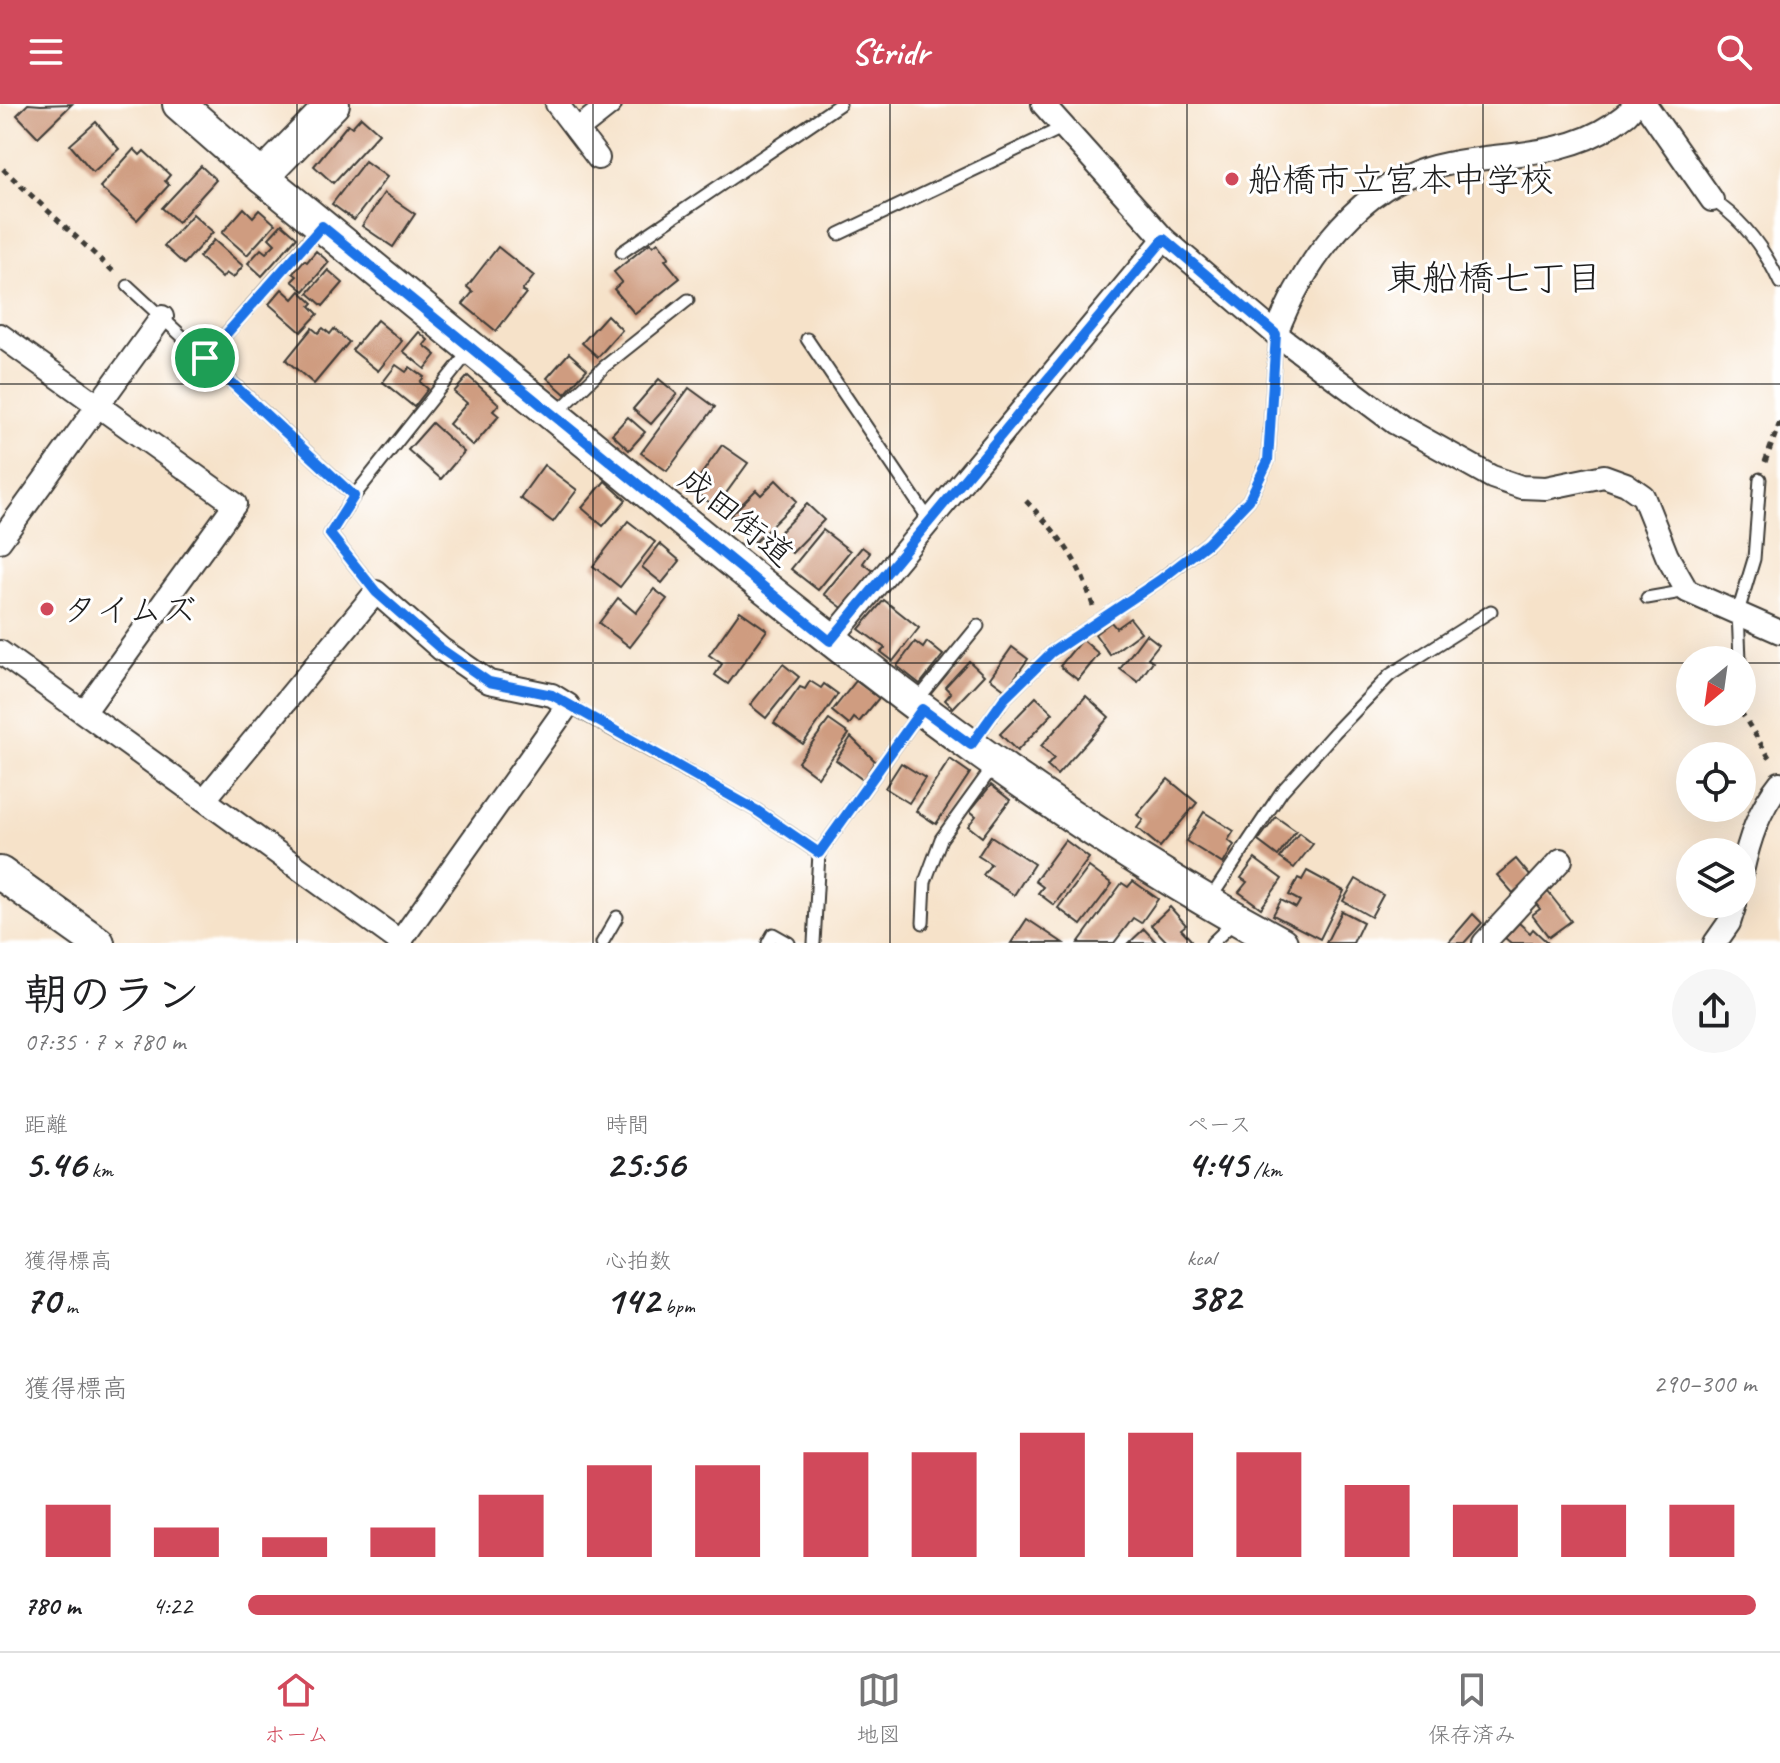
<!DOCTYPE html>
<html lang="ja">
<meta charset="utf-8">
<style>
body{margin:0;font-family:Caveat,"Klee One",sans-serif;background:#f6f6f6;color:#202124;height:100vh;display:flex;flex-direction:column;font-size:30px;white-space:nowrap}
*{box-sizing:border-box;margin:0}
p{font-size:26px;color:#757577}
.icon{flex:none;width:44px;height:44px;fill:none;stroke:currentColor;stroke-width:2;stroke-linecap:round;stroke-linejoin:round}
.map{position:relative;height:839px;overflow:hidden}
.sheet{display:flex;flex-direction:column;background:#fff;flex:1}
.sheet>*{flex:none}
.needle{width:52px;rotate:209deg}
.buttons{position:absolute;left:1676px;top:542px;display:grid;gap:16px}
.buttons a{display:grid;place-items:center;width:80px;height:80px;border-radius:50%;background:#fff;box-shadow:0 8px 32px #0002;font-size:40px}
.pin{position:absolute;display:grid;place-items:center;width:68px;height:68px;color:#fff;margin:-34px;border:4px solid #fff;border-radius:50%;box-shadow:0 2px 8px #0007}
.round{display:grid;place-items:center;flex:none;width:84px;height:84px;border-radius:42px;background:#f6f6f6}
.summary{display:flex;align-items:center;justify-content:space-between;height:136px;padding:0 24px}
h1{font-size:44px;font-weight:600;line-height:60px}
.metrics{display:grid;grid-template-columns:repeat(3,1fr);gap:12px;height:136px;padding:8px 24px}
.metrics div{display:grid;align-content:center}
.metrics b{font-size:40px;font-weight:600}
.metrics small{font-size:22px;font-weight:400}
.metrics p{font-size:22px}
.chart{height:224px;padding:16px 24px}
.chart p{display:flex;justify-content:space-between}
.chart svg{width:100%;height:144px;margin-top:8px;stroke:#d1495b;stroke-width:6}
ul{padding:0 24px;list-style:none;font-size:26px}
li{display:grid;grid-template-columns:128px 96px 1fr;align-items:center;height:60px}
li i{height:20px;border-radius:10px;background:#d1495b}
header{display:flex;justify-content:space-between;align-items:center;height:104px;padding:0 24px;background:#d1495b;color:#fff;font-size:36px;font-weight:600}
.menu{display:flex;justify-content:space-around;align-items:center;height:112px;border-top:2px solid #e0e0e0;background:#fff;font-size:22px;color:#757577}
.menu a{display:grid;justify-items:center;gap:4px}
.menu .current{color:#d1495b}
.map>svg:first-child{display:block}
</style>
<header><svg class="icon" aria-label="menu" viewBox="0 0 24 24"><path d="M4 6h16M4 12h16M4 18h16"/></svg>Stridr<svg class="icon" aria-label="search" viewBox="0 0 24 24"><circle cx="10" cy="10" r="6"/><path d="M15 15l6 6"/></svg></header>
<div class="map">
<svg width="1780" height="839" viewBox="0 0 1780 839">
<rect width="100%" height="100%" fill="#fff"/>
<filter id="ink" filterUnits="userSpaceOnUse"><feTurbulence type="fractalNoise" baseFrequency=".0125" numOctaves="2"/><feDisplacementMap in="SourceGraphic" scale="16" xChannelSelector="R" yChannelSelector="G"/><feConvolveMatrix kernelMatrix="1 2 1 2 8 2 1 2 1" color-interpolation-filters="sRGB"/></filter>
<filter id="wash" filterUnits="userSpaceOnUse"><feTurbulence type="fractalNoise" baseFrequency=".006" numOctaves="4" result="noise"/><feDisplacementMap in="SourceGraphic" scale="32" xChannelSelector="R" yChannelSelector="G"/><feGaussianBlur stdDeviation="1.8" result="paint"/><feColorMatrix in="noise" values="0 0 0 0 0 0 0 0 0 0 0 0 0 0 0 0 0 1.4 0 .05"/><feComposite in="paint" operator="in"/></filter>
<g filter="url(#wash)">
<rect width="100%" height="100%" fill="#f6e2c9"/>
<g id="blocks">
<!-- building -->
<g fill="#cf9c80">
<path d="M28,0L41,1L72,0L38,33L17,11Z"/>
<path d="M361,13L379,29L333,79L314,62L348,20L352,23Z"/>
<path d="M96,18L119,45L93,68L70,41Z"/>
<path d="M134,45L140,51L144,47L170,71L165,77L169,81L137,116L100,83Z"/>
<path d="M365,57L387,73L354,116L332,100Z"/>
<path d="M201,62L216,76L178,118L162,104Z"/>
<path d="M384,89L415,110L393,143L362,122Z"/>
<path d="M244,104L253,113L259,106L275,120L247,151L222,129Z"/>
<path d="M193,110L213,128L184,160L164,142Z"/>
<path d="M282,120L297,133L262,172L248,159L261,145L266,149L275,140L269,134Z"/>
<path d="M214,136L243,162L233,174L226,169L222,174L199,153Z"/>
<path d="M658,138L669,153L665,156L680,174L635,210L614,185L622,178L614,168L650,139L653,142Z"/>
<path d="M498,143L534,172L522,187L526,189L496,227L463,200L473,188L467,183Z"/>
<path d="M316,147L329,158L304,187L292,177L297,172L293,169L304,156L307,158Z"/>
<path d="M328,166L343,179L323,202L308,189Z"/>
<path d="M282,185L293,195L300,187L313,199L310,202L318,210L301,228L269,200Z"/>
<path d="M607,211L622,226L598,253L582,239Z"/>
<path d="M377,216L402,237L378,267L352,246Z"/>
<path d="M312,224L318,229L323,224L330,230L334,225L349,238L314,280L286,256Z"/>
<path d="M419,228L428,236L424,241L436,251L425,265L403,247Z"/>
<path d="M569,249L587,265L565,290L547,274Z"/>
<path d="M396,261L406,268L410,263L424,273L420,278L428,285L414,303L383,278Z"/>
<path d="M468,272L499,300L493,307L499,312L473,342L449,320L467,299L454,288Z"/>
<path d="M659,275L677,290L651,320L633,305Z"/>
<path d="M689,284L715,303L667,367L641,349Z"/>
<path d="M628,313L645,328L629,346L612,330Z"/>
<path d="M432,319L464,348L441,375L408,346Z"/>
<path d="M722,341L748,359L716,403L691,385Z"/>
<path d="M544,361L577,386L553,418L520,394Z"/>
<path d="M776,376L797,397L755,438L730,412L756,386L761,391Z"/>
<path d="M605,377L626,396L603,422L582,404Z"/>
<path d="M807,400L824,416L792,449L775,433Z"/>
<path d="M628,417L655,438L620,483L593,462Z"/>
<path d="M823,426L850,447L818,486L791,465Z"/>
<path d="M660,440L680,457L662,479L642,463Z"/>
<path d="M862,443L870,449L863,459L876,469L845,506L824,490Z"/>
<path d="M654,485L667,495L630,543L599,519L618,494L636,509Z"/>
<path d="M884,496L919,524L893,557L881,548L885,544L859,525Z"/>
<path d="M740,507L767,526L728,580L715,571L722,560L709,551Z"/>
<path d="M1130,514L1141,528L1110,551L1095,530L1111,518L1116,524Z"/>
<path d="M1146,530L1159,540L1148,554L1153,557L1138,578L1120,565Z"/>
<path d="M1082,535L1099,550L1078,576L1060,562Z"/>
<path d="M915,538L923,544L927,538L943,551L920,580L897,562Z"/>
<path d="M1012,543L1028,555L1006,586L990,574Z"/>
<path d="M969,557L984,571L953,604L945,596L951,589L945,583Z"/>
<path d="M783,560L799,573L766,614L750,601Z"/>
<path d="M810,577L821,584L824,580L838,590L803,640L774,619L800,583L805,585Z"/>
<path d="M856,577L879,594L859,618L854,614L849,621L832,607Z"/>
<path d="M1086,592L1109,613L1057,671L1047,662L1054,654L1041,642Z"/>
<path d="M1036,593L1053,609L1017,647L1000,630Z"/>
<path d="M829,616L849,630L818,673L798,658Z"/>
<path d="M851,633L875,657L863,676L836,656Z"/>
<path d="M950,655L970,669L936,720L916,707Z"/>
<path d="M901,659L925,674L909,699L885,684Z"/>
<path d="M1168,675L1197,699L1160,743L1137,724L1143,716L1137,711Z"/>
<path d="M991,681L1010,696L982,733L968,722L976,712L970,707Z"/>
<path d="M1204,708L1234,727L1228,736L1234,741L1223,760L1186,737Z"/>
<path d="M1276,713L1296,727L1278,752L1258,737Z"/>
<path d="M1299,729L1313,740L1294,764L1280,754Z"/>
<path d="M991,732L1034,760L1014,791L983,771L991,760L978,752Z"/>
<path d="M1065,736L1089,754L1054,801L1038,789L1043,783L1035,777Z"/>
<path d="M1255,755L1282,775L1261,804L1239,788L1247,778L1241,774Z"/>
<path d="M1516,755L1531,773L1513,789L1497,771Z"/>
<path d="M1089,763L1112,780L1081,821L1058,804Z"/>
<path d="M1307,767L1344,787L1320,835L1273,811L1281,796L1296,804L1300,797L1289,791L1298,774L1302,776Z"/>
<path d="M1356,775L1383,791L1371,813L1343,797Z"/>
<path d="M1133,777L1158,795L1141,819L1133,814L1114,839H1078L1122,779L1128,783Z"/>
<path d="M1548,788L1571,817L1549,833L1532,811L1540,805L1534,797Z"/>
<path d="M1170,803L1186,821L1181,825L1191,836L1188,839H1168L1151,821Z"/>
<path d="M1342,807L1363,818L1353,839H1326Z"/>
<path d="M1473,810L1482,819L1464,839H1448Z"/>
<path d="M1027,815L1063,839H1011Z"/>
<path d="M1519,819L1530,829L1533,825L1548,839H1511L1505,834Z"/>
<path d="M1144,825L1157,839H1129Z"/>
</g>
</g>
</g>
<g filter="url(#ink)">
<use href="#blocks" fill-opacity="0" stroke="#3d3a36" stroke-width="2"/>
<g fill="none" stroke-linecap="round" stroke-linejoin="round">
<!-- lane casing -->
<g stroke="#3d3a36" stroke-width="15">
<g id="lane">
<path d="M1712,96C1742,115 1765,146 1780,179"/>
<path d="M839,130L1064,23"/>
<path d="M622,148L840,0"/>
<path d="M128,182L354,392"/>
<path d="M807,235L930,417"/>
<path d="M205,254L321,122"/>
<path d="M557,309L605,262L688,196"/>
<path d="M376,488L330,430L354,392L471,245"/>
<path d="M1647,494L1687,487"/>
<path d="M1740,556L1738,508L1754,455L1760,375"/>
<path d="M915,599L978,522"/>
<path d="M568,601L756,706L819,749"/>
<path d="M972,640L1004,595L1052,548L1160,476L1208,439L1249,396L1268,357L1276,230"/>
<path d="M1210,795L1282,687L1335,628L1390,571L1491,507"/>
<path d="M923,819L925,778L941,735L995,660"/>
<path d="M602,839L617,813"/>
<path d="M768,839L773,830L789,839"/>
<path d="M814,839L819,749L920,608"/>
<path d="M1212,839L1236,816"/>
</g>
</g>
<!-- street casing -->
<g stroke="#3d3a36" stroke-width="26">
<g id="street">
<path d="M557,0L598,54"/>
<path d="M1043,0L1164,135L1276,230L1395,319L1492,373L1521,383L1546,384L1604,372L1626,380L1643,392L1667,452L1687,487L1780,528"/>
<path d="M1645,0L1712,96"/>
<path d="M577,26L610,0"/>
<path d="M1276,230C1300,166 1351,92 1418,68C1482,45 1554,60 1613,20C1621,14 1630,9 1635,0"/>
<path d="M0,231L235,400L85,607"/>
<path d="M0,437L162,213"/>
<path d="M830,537L1164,135"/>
<path d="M0,548L402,839"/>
<path d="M205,695L376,488L441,545L489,578L552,591L568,601L399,839"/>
<path d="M1742,768C1749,736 1759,705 1780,679"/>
<path d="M1484,839L1561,756"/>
<path d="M1715,839L1729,819L1735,800"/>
</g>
</g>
<!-- secondary casing -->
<g stroke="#3d3a36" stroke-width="36">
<g id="secondary">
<path d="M179,0L262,73C410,193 556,314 704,434C886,582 1073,727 1281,839"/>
<path d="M262,73L333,0"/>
<path d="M0,769L98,839"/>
</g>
</g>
<!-- path -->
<g stroke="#3d3a36" stroke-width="5" stroke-dasharray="6 6" stroke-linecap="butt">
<path d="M3,65L116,170"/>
<path d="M1765,358L1780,318"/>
<path d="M1026,397C1060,432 1079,455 1093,502"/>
<path d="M1741,608L1772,658"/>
</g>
<!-- lane -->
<use href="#lane" stroke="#fff" stroke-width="11"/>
<!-- street -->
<use href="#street" stroke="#fff" stroke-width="22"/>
<!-- secondary -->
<use href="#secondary" stroke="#fff" stroke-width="32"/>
</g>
</g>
<g fill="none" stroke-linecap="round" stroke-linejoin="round" filter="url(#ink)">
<!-- route casing -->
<g stroke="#fff" stroke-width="16">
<path id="route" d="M322,122L830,537L1164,135L1276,230L1268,357L1249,396L1208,439L1160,476L1052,548L1004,595L971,641L922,605L819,749L756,706L552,591L489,578L441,545L376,488L330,430L354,392L205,254Z"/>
</g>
<!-- route -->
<use href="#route" stroke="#1a73e8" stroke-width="10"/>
</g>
<!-- grid -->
<path fill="none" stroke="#1c1c1c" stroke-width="2" stroke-opacity="0.55" d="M297,0V839M593,0V839M890,0V839M1187,0V839M1483,0V839M0,280H1780M0,559H1690M1742,559H1780"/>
<!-- markers -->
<g fill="#d1495b" stroke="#fff" stroke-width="3">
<circle cx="1232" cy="75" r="8"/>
<circle cx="47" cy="505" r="8"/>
</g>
<g text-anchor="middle" stroke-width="6" stroke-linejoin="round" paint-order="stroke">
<!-- poi labels -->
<g font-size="34" fill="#1c1c1c" stroke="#fff" text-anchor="start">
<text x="1248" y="87">船橋市立宮本中学校</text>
<text x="63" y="517">タイムズ</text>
</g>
<!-- street labels -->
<g font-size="34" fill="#1c1c1c" stroke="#fff">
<text transform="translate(737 412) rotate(39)" y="12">成田街道</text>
</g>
<!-- neighbourhood labels -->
<g font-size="36" fill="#1c1c1c" stroke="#fff">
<text x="1494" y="186">東船橋七丁目</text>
</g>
</g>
</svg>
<div class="buttons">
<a><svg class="needle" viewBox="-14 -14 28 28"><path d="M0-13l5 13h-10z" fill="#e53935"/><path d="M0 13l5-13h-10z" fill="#757577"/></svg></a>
<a><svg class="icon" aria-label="locate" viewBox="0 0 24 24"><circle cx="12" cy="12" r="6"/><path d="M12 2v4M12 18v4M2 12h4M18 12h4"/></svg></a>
<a><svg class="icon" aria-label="layers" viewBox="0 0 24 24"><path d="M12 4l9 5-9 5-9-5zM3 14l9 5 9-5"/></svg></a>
</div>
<div class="pin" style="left:205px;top:254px;background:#1e9e55"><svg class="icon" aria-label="arrive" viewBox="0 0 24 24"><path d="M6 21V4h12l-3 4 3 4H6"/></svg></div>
</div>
<section class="sheet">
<div class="summary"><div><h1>朝のラン</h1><p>07:35 · 7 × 780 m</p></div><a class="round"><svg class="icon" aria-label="share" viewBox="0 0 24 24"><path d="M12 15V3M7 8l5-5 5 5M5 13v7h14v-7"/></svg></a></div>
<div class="metrics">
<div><p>距離</p><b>5.46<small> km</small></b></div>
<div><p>時間</p><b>25:56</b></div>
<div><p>ペース</p><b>4:45<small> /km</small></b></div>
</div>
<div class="metrics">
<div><p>獲得標高</p><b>70<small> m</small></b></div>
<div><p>心拍数</p><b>142<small> bpm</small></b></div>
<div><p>kcal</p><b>382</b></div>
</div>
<div class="chart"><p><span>獲得標高</span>290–300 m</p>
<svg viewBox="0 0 160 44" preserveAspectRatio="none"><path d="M5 44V28M15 44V35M25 44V38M35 44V35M45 44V25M55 44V16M65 44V16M75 44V12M85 44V12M95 44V6M105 44V6M115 44V12M125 44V22M135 44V28M145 44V28M155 44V28"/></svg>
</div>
<ul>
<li><b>780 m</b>4:22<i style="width:100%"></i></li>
</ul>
</section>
<nav class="menu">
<a class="current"><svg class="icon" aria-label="home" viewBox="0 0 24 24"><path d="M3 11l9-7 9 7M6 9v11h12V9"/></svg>ホーム</a>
<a><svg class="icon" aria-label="map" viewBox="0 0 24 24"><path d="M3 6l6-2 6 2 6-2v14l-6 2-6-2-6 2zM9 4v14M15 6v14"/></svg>地図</a>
<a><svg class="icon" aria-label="saved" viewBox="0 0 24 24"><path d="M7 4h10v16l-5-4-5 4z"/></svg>保存済み</a>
</nav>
